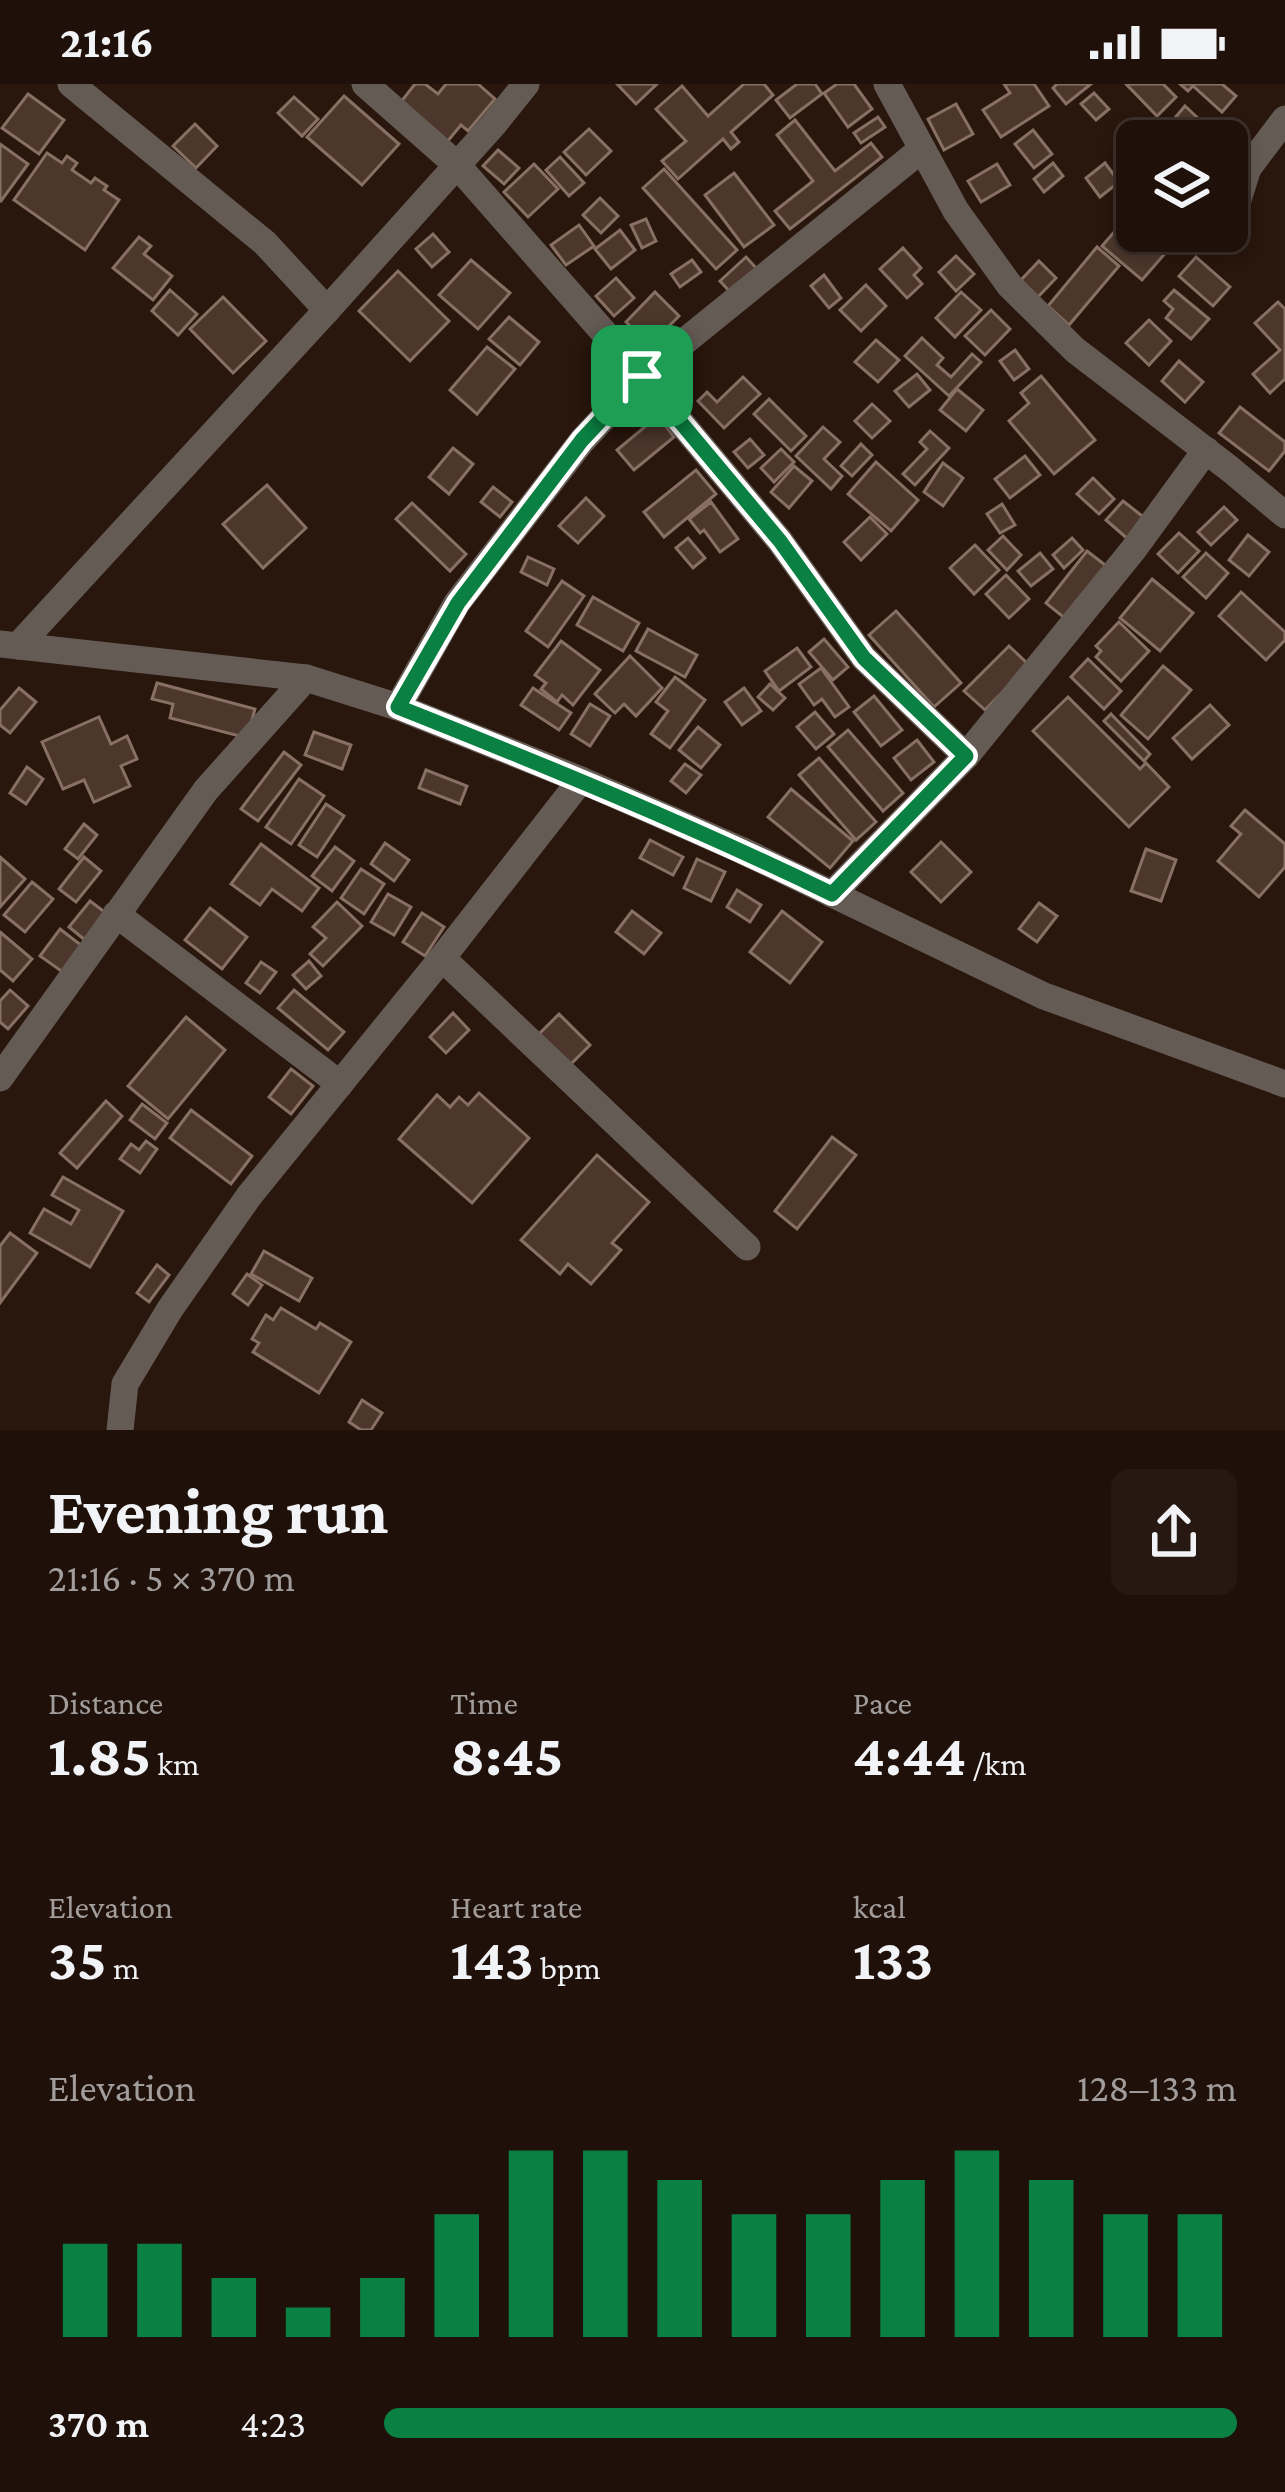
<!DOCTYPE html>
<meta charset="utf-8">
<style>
body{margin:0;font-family:"Crimson Pro",serif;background:#271912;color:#f1f3f6;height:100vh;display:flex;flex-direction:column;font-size:45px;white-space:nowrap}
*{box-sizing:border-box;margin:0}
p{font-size:39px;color:#a19d9c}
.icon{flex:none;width:66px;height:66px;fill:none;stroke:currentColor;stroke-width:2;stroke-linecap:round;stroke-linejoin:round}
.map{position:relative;height:1346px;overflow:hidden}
.details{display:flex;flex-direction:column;background:#1f1009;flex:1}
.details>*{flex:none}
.buttons{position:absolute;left:1116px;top:36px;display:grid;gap:24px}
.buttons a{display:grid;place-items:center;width:132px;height:132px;border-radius:18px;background:#1f1009;box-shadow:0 6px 18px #0003,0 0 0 3px #3c302a;font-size:60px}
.pin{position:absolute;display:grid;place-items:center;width:102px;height:102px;color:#fff;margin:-51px;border-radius:24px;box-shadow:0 6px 18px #0006}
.round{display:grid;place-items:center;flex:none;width:126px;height:126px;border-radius:18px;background:#271912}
.overview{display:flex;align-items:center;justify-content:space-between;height:204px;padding:0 48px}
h1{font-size:66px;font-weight:700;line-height:90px}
.stats{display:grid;grid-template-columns:repeat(3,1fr);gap:18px;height:204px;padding:12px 48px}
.stats div{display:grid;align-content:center}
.stats b{font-size:60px;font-weight:700}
.stats small{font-size:33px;font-weight:400}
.stats p{font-size:33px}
.chart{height:336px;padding:24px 48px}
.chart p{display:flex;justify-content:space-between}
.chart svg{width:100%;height:216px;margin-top:12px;stroke:#0b8043;stroke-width:6}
ul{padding:0 48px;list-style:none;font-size:39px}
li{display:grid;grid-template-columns:192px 144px 1fr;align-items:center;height:90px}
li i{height:30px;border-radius:15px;background:#0b8043}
.status{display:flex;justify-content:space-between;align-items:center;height:84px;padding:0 60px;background:#1f1009;direction:ltr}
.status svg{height:33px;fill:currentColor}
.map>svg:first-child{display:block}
</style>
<div class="status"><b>21:16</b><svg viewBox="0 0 49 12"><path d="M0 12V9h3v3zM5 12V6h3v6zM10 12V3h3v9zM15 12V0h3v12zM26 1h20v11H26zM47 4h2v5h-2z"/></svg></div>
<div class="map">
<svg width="1285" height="1346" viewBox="0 0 1285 1346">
<rect width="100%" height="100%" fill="#29160c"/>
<!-- building -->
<g fill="#4d372c" stroke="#887064" stroke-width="3">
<path d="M415,0H425L438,10L446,0H478L495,15L468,47L461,41L447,58L400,19Z"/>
<path d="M617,0H657L636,20Z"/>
<path d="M744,0H764L773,11L731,48L739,58L731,65L723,55L678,95L662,77L686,57L656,25L682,2L708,32Z"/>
<path d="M797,0H815L822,10L790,34L776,16Z"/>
<path d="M837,0H854L872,25L848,43L824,9Z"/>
<path d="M1004,0H1034L1049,22L1001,53L983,26L1010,9Z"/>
<path d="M1057,0H1091L1066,20L1053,4Z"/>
<path d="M1126,0H1163L1176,13L1157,32Z"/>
<path d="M1180,0H1222L1236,12L1222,28L1193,2L1188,7Z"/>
<path d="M1094,9L1109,25L1096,36L1081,20Z"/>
<path d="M28,10L64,36L39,70L2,44Z"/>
<path d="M344,12L399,60L362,101L307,53Z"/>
<path d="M294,13L318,35L302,52L278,29Z"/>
<path d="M956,20L973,50L944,66L928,35Z"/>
<path d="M1185,22L1200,36L1183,55L1168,42Z"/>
<path d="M878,33L885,43L861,59L854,49Z"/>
<path d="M795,36L835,87L871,59L882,73L790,145L775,127L813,97L777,51Z"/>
<path d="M195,40L217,62L196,84L173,62Z"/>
<path d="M589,45L611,67L586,91L564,68Z"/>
<path d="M1033,46L1052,70L1034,84L1015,60Z"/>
<path d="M0,60L28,80L1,117L0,116Z"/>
<path d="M498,66L519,84L504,100L483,82Z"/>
<path d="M47,69L62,79L67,72L77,79L72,86L91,99L95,94L107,102L104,106L119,116L85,166L14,116Z"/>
<path d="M560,73L584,99L569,112L546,86Z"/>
<path d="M1053,79L1063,92L1044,108L1034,95Z"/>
<path d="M1105,79L1119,98L1100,113L1086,94Z"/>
<path d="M534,80L558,105L528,133L504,108Z"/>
<path d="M997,80L1010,101L981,118L968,97Z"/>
<path d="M664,85L737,166L716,185L643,104Z"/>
<path d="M734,89L774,141L744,163L705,111Z"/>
<path d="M600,114L618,132L601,149L583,131Z"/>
<path d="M1135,124L1137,147H1162L1175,158L1142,196L1102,162Z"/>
<path d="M646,135L656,157L642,164L631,141Z"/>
<path d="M579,141L594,162L566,181L551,161Z"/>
<path d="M620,146L635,166L611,185L595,165Z"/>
<path d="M433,150L449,168L432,183L416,165Z"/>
<path d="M139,153L151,162L144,170L172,192L153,216L113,184Z"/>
<path d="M1097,163L1119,182L1069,241L1048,222Z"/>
<path d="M903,164L921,184L914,191L922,200L907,214L880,185Z"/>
<path d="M956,172L974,190L956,207L939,188Z"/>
<path d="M746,173L758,186L731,209L720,197Z"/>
<path d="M1196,173L1230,203L1213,222L1179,192Z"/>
<path d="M471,176L510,209L478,245L439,211Z"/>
<path d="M692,176L701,188L680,203L671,190Z"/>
<path d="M1039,177L1056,194L1038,213L1020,197Z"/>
<path d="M398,187L449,237L410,277L359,227Z"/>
<path d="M824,191L841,214L829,224L811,202Z"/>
<path d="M616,194L634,214L614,232L596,212Z"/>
<path d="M866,201L886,222L861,247L840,226Z"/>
<path d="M170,206L197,230L178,251L152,227Z"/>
<path d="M1174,206L1209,235L1191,255L1166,234L1173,225L1164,217Z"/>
<path d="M655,208L679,232L650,261L626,238Z"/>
<path d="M961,208L981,226L955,253L936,234Z"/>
<path d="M223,213L266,257L233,289L190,245Z"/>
<path d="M1278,218L1285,225V295L1270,309L1253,290L1280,266L1255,239Z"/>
<path d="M991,226L1010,245L985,271L965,252Z"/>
<path d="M509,233L539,258L520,281L489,255Z"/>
<path d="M1149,236L1171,257L1149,281L1126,259Z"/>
<path d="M922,254L943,274L937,281L951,293L972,270L981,278L949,312L905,272Z"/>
<path d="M876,256L899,276L878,298L855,278Z"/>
<path d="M487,263L515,285L477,330L450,306Z"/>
<path d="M1015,266L1029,285L1014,296L1000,277Z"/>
<path d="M1179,277L1203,298L1185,318L1162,297Z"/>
<path d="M917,290L930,306L909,323L895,307Z"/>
<path d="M1041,292L1095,356L1054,390L1009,337L1029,319L1021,309Z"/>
<path d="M743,293L760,310L724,344L698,317L707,308L717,318Z"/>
<path d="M957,305L983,326L966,347L940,326Z"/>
<path d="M769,315L806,352L791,367L754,330Z"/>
<path d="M872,320L890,337L872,354L855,337Z"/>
<path d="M1240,323L1285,358V367L1269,387L1219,349Z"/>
<path d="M658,332L674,353L634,386L617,366Z"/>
<path d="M823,343L840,358L824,375L842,392L831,405L796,372Z"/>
<path d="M930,347L949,364L915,401L903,390L927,365L920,358Z"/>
<path d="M750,355L764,371L748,384L734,368Z"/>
<path d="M861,360L872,371L852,392L841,382Z"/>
<path d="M453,364L473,380L449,410L429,393Z"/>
<path d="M781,365L794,378L774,398L761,384Z"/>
<path d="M1025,372L1040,391L1010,414L995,395Z"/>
<path d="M876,378L918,416L891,447L848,410Z"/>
<path d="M943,379L963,394L943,422L924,408Z"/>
<path d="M794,382L812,397L789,424L771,408Z"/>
<path d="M696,386L716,410L664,453L644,428Z"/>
<path d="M1093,394L1114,415L1099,430L1077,410Z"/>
<path d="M267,401L306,444L263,484L223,440Z"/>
<path d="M493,403L512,418L500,433L481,418Z"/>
<path d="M586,414L604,432L578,459L559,442Z"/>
<path d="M1123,417L1146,435L1129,456L1106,436Z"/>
<path d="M711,418L738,455L720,468L704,446L700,449L689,435Z"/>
<path d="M412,419L466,470L450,487L396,435Z"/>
<path d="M1002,420L1015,441L1000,449L987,430Z"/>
<path d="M1224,423L1237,436L1211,461L1198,448Z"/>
<path d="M870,433L887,450L861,476L844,458Z"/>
<path d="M1179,449L1199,467L1178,489L1158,470Z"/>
<path d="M1248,451L1269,468L1249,492L1229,476Z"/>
<path d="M1003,452L1021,471L1007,486L988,466Z"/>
<path d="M688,454L705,474L693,484L676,464Z"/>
<path d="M1072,454L1083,466L1064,484L1053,471Z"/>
<path d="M975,461L999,486L974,510L950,484Z"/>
<path d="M1087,467L1109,484L1067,536L1046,519Z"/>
<path d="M1040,469L1053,485L1031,502L1018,487Z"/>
<path d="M1206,469L1228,489L1206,514L1183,493Z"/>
<path d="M528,473L554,485L547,501L521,488Z"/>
<path d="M1006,491L1029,515L1009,534L986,510Z"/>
<path d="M1152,495L1193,529L1160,567L1120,534Z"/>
<path d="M562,497L584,512L548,563L526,547Z"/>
<path d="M1241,508L1285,548V556L1266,576L1219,532Z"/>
<path d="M593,513L639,539L623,567L577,541Z"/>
<path d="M896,527L961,599L934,623L869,551Z"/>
<path d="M1119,538L1149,567L1121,597L1096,573L1101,567L1096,562Z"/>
<path d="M648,545L697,571L685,593L636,567Z"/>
<path d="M824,555L848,583L833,596L809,568Z"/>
<path d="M561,557L600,586L573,621L562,611L557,618L541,605L546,599L535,591Z"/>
<path d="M1009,562L1029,581L985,626L964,607Z"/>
<path d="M797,564L811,583L779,607L765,587Z"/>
<path d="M630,572L662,604L636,632L624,620L615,629L595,610Z"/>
<path d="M1088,575L1121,607L1104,625L1071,593Z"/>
<path d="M1163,582L1191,606L1148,655L1121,631Z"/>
<path d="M821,584L849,623L835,633L822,615L814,621L799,600Z"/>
<path d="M675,593L705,616L670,664L651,650L668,627L656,618Z"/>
<path d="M157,599L255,625L247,654L170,634L173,620L152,615Z"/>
<path d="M770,600L785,614L773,626L758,613Z"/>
<path d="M19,604L36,618L10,649L0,641V626Z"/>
<path d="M533,604L571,629L559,646L521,621Z"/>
<path d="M744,604L761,627L742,641L725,618Z"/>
<path d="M874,612L902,646L881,662L854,628Z"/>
<path d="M1068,613L1140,685L1146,679L1169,703L1129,743L1033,647Z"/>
<path d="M590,620L610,632L590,662L571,650Z"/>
<path d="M1210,621L1229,641L1192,675L1173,654Z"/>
<path d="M815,628L834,650L816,665L797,643Z"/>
<path d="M1111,630L1150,670L1144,677L1104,637Z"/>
<path d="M99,633L111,660L127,652L137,675L121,682L130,702L94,718L84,696L63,705L42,658Z"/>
<path d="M698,643L720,661L701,684L679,666Z"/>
<path d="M848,646L903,709L883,727L828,663Z"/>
<path d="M314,648L351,661L342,685L305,671Z"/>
<path d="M917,656L934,678L911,696L894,674Z"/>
<path d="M284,668L301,681L258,737L241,725Z"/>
<path d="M819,674L876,738L856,756L799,691Z"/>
<path d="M685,680L701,691L686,709L671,697Z"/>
<path d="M27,683L43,695L26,720L10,709Z"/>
<path d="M426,686L467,702L460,720L419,704Z"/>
<path d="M299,695L324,712L291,760L266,743Z"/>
<path d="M791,705L853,757L830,784L768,733Z"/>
<path d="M326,720L344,732L317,773L299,761Z"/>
<path d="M1245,726L1285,760V783L1259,813L1218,777L1241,750L1231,742Z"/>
<path d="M84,740L97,751L78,775L65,765Z"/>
<path d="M650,756L683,773L673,791L640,774Z"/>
<path d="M941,758L971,788L941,818L911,788Z"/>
<path d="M385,759L409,776L394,797L371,780Z"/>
<path d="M261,760L319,804L302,827L272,805L260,821L231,800Z"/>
<path d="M335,763L354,777L332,807L312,792Z"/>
<path d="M1146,765L1176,776L1161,817L1131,807Z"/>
<path d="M0,773L25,795L0,823Z"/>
<path d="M84,773L101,787L76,818L59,805Z"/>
<path d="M697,775L725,788L711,817L684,804Z"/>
<path d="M361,785L384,800L364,830L341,814Z"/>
<path d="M32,798L53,815L25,848L4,831Z"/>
<path d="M737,806L761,821L750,838L727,823Z"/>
<path d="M388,810L411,823L394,851L371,838Z"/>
<path d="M90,817L106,829L85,856L69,843Z"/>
<path d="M337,818L362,842L323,882L310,870L326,854L313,843Z"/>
<path d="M1039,819L1057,832L1037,858L1019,845Z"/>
<path d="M210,824L247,853L222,885L185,856Z"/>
<path d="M632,827L661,849L644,870L616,848Z"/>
<path d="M782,827L822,858L790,899L750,868Z"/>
<path d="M422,829L444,843L425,872L403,858Z"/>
<path d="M60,845L86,865L67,891L40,872Z"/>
<path d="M0,848L32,875L13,897L0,886Z"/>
<path d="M309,877L321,892L306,905L293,891Z"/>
<path d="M261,878L276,888L260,909L246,899Z"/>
<path d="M10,906L28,922L8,945L0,938V917Z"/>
<path d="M294,906L344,948L328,966L278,924Z"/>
<path d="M453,929L469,946L446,969L430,953Z"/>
<path d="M559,930L590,961L568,983L537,952Z"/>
<path d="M186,933L225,966L168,1035L128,1002Z"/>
<path d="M291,985L313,1002L291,1030L269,1013Z"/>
<path d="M479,1009L529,1054L472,1119L399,1055L437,1011L450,1023L459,1013L468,1021Z"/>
<path d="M106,1017L122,1032L77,1084L60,1069Z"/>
<path d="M142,1020L167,1039L155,1055L130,1036Z"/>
<path d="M191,1026L252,1072L231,1100L170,1054Z"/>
<path d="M832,1053L856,1071L797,1145L775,1127Z"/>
<path d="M146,1057L157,1065L140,1089L120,1075L131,1060L139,1066Z"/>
<path d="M597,1071L649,1118L612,1159L621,1166L591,1200L568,1180L560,1190L521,1156Z"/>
<path d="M63,1093L123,1127L90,1183L30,1149L44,1125L71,1140L79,1126L52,1111Z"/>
<path d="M10,1149L37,1169L0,1219V1162Z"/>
<path d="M264,1167L312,1194L299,1217L251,1190Z"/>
<path d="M157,1181L169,1191L149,1218L137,1209Z"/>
<path d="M247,1190L262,1201L248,1221L233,1210Z"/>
<path d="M281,1224L316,1245L320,1239L351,1258L319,1309L253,1268L259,1259L252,1255L266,1231L273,1236Z"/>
<path d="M362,1316L382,1329L371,1346H361L349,1338Z"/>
</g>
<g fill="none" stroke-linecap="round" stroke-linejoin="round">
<!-- street -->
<g stroke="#655b55" stroke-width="27">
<path d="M71,0L265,159L327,226"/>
<path d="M365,0L457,81L642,292L780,457L864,574L966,672"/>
<path d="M887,0L956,127L1010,202L1075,266L1230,385L1285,431"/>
<path d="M1236,122L1248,84L1285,35"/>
<path d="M0,560L306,594L398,623L581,696L741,766L1044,912L1285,1000"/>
<path d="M18,562L327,226L494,40L526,0"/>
<path d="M398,623L457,519L582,357L642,292L922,65"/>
<path d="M832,810L966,672L1133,466L1206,366"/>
<path d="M116,830L340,1000"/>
<path d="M442,874L747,1163"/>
<path d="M0,994L206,706L306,594"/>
<path d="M120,1346L125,1300L170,1225L249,1112L442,874L581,696"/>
</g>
</g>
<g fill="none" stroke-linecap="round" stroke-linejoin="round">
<!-- route casing -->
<g stroke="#fff" stroke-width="24">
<path id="route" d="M642,292L780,457L864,574L966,672L832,810C690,741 544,681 398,623L458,519L582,356Z"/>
</g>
<!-- route -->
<use href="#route" stroke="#0b8043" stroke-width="15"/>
</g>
</svg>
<div class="buttons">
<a><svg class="icon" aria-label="layers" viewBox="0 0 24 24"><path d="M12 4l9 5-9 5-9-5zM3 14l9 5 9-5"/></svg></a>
</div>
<div class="pin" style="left:642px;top:292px;background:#1e9e55"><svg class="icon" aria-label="arrive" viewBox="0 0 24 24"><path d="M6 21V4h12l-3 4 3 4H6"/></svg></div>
</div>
<section class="details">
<div class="overview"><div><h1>Evening run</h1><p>21:16 · 5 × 370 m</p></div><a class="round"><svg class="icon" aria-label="share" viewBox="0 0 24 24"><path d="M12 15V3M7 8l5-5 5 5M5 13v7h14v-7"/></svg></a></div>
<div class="stats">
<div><p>Distance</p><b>1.85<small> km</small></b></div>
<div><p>Time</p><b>8:45</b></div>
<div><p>Pace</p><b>4:44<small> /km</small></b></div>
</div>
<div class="stats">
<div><p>Elevation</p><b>35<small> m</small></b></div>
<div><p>Heart rate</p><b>143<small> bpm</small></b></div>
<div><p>kcal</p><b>133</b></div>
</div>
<div class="chart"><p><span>Elevation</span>128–133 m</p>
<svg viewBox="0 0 160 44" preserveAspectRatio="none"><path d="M5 44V25M15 44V25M25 44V32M35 44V38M45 44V32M55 44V19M65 44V6M75 44V6M85 44V12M95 44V19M105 44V19M115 44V12M125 44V6M135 44V12M145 44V19M155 44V19"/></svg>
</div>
<ul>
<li><b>370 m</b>4:23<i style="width:100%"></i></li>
</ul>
</section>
